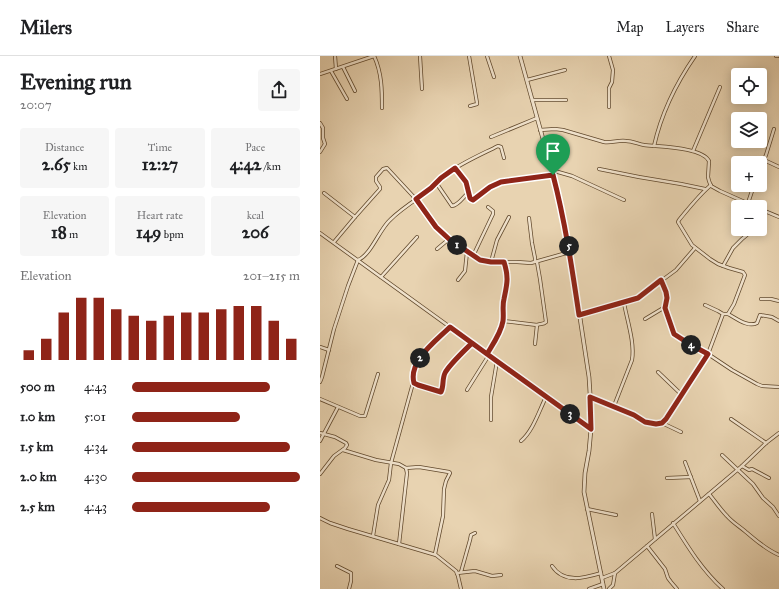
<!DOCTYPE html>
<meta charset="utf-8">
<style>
body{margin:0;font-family:"IM FELL Great Primer",serif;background:#f6f6f6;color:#202124;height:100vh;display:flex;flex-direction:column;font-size:15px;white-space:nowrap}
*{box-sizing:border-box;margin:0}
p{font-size:13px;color:#757577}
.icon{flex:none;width:22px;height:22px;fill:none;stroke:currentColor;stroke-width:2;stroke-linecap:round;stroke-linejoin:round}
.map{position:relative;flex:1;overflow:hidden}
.sheet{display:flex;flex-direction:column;background:#fff;width:320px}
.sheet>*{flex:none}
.fabs{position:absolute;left:411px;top:12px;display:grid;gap:8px}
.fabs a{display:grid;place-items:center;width:36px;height:36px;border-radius:4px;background:#fff;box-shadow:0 2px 10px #0003;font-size:20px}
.pin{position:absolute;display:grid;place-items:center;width:34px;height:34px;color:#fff;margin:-41px -17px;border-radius:50% 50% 50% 0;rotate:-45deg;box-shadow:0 0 4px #0007}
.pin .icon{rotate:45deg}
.km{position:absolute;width:20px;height:20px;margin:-10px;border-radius:50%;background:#222;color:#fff;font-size:11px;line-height:20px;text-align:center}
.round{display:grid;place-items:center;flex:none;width:42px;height:42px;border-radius:4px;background:#f6f6f6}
.head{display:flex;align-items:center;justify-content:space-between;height:68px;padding:0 20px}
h1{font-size:22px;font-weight:700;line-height:30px}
.metrics{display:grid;grid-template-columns:repeat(3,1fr);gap:6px;height:68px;padding:4px 20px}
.metrics div{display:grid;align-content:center;border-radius:4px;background:#f6f6f6;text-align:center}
.metrics b{font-size:17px;font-weight:700}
.metrics small{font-size:11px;font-weight:400}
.metrics p{font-size:11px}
.chart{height:112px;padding:8px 20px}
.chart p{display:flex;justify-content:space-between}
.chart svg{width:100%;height:72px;margin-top:4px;stroke:#8f2418;stroke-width:6}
ul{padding:0 20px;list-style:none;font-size:13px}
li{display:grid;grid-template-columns:64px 48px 1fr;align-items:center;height:30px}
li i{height:10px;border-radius:5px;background:#8f2418}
header{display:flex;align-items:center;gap:24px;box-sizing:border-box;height:56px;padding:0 20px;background:#fff;border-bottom:1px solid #e0e0e0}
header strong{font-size:19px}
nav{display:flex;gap:22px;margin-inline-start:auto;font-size:14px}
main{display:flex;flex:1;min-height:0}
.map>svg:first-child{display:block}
</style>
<header>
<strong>Milers</strong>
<nav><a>Map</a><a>Layers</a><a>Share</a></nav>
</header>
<main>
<section class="sheet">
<div class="head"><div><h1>Evening run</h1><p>20:07</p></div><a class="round"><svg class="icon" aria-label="share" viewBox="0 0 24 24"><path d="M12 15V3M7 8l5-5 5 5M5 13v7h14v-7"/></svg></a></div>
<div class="metrics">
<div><p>Distance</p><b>2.65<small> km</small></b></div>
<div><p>Time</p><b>12:27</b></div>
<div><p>Pace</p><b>4:42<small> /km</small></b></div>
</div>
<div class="metrics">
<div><p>Elevation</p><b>18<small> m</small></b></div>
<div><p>Heart rate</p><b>149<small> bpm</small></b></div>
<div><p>kcal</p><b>206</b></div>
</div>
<div class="chart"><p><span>Elevation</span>201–215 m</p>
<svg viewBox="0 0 160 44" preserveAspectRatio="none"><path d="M5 44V38M15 44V31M25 44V15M35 44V6M45 44V6M55 44V13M65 44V17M75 44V20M85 44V17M95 44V15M105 44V15M115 44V13M125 44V11M135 44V11M145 44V20M155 44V31"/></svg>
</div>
<ul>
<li><b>500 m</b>4:43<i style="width:82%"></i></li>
<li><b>1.0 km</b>5:01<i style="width:64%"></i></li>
<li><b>1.5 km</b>4:34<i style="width:94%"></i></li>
<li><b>2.0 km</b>4:30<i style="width:100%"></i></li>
<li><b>2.5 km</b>4:43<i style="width:82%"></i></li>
</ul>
</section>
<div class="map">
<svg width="459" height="533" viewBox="0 0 459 533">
<rect width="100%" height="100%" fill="#e8d3b1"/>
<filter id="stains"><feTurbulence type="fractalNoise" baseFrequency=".005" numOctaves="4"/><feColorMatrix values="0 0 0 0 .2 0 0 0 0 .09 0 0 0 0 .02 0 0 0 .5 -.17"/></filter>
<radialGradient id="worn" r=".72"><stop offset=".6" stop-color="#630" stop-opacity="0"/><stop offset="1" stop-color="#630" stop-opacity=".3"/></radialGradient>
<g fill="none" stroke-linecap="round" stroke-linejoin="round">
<!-- minor casing -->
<g stroke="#60482c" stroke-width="4">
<g id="minor">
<path d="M15,0L16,13"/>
<path d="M54,0C62,17 62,35 62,52"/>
<path d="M100,0L102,33"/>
<path d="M149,0L157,47V48L150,50"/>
<path d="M167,0L174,21"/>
<path d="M456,0H458"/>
<path d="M23,11L35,35"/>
<path d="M11,15L27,43"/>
<path d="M0,18L54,0"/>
<path d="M207,24L245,14"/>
<path d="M212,44H246"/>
<path d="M289,51V32L292,26L293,14L289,0"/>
<path d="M0,67L3,72V82L5,88L0,96"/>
<path d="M220,74L235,73L243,74L284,86C292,87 298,84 306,85C312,85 318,88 324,89C339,91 382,91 389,105L388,121L389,125L391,130L400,135L436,151"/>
<path d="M171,81L217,62"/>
<path d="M334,90C341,59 357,26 375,0"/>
<path d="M373,95L400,31"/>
<path d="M444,104L459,111"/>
<path d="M135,112L146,126L150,141L151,143H153L170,131L181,126L233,119"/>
<path d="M279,113L319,121L361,128L385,133"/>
<path d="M440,113L446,99L454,73"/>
<path d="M231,114L252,120L304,144"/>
<path d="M117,128L132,150C139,149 143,141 148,137"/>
<path d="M4,137L35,161"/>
<path d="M428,147L434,129"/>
<path d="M440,153L459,161"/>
<path d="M209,162L212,187L215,202V206"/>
<path d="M440,163L444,154"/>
<path d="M0,177L271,373"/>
<path d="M14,186L35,161L60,133V131L56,125V121L63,113L67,112L93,140L116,171L129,183L160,204L171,206H197L211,207L250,196"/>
<path d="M117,193L129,183"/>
<path d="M153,200L173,158V155L168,151"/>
<path d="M171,206L177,184L189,161"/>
<path d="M403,210L413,192L422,183L434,173"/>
<path d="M61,221L97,181"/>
<path d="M138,224L145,215L147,196"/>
<path d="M341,224L346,236L347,242L345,251L346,256L352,275L356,280L391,300L412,314L437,328L442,330L459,331"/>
<path d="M441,243H451L459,245"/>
<path d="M385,249L398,255L403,258H408L414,248L425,219L423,216L409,212L398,208L390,203L372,189L358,166L359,164C369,152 379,139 391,129"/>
<path d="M408,258C416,262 428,272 437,267L440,259L452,261L459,265"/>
<path d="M259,259L318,242L356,214L375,192"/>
<path d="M325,263L345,251"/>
<path d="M183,265L217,269C220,267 223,269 226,266L220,223L217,206"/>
<path d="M215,288L217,269"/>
<path d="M0,291L9,294"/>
<path d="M167,298C173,288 181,277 183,265C184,257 183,250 184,243C186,227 189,222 184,206"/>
<path d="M338,316L362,339"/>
<path d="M0,326L2,321L14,273L28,230L38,204C51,199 59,174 70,164C81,153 94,145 107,136C114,131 118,124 125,119C141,107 160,99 178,90L181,91L184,102"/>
<path d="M94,327L98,329L121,335H122L123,323L126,315L152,287"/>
<path d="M147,334L169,299"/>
<path d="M270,341L314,359L325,366L336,368L342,367L346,363L388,298L403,258"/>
<path d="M0,343L40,360H45L58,318"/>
<path d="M294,350L312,304C315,287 307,264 304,247"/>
<path d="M411,363L446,387"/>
<path d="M171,364V341L177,305"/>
<path d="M342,367L361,376"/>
<path d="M0,377L15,381L26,387L27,389L25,392L14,400L0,418"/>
<path d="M0,385L18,351"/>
<path d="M201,385C213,375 219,355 226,341"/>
<path d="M23,394L56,404L79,408L86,412L99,411L129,416L130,417L126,425L124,433L123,460L115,498"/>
<path d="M402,399L433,428L443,442L453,451L459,460"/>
<path d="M365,406L380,445"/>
<path d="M422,410L429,414L432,413L449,422"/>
<path d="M347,422L371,421"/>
<path d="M389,438C395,445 400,453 407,460C412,466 419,470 426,476C437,485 445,493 459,499"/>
<path d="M267,453L296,459"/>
<path d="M332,458L335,483"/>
<path d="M0,462L10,467L28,473L116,499L136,515L138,520L141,533"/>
<path d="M353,467C368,491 382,514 403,533"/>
<path d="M53,480L58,449L69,424L71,407L93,327C88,305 116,285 130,271"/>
<path d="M79,488L87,417L86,412"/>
<path d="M327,490L345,513L348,522L351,526L357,533"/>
<path d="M17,510L31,517V525L29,533"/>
<path d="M232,510C244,528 264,522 281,517"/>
<path d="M141,516L150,484L151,479L155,477"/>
<path d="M137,517L155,515L172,520L181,519"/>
<path d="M282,522L295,517L301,512L422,410L446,387L459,377"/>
<path d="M269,533L283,528"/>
<path d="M289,533L293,529L295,517"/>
</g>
</g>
<!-- tertiary casing -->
<g stroke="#60482c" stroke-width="4.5">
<path id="tertiary" d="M200,0L241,148L250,196L269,321L270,337L271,373L269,395L265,417L264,436L284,533"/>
</g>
<!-- minor -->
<use href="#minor" stroke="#f0e2cc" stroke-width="2.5"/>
<!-- tertiary -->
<use href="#tertiary" stroke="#f0e2cc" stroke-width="3"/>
</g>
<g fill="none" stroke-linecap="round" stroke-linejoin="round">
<!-- route casing -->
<g stroke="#fff" stroke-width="8">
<path id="route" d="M233,119L181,126L170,131L153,144L151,143L150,142L146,126L135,112L121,122L111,132L96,143L116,171L129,183L160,204L171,206H184C189,222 187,228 184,243C182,250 184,257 183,265C181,277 173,288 167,298L130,271C116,285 88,305 94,327L98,329L121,336C124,330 122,323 125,317C129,309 145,294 152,287L167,298L271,373L270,341L314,359L325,366L336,368L342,367L346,363L388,298L371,289L354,278L345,252L347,242L346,236L341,224L318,242L259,259C252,212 245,165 233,119"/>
</g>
<!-- route -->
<use href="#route" stroke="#8f2418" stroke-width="5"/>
</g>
<rect width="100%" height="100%" filter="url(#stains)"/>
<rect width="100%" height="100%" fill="url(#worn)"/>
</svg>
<div class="fabs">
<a><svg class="icon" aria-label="locate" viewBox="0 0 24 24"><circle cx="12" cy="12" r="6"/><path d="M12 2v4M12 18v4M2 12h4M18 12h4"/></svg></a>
<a><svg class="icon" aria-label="layers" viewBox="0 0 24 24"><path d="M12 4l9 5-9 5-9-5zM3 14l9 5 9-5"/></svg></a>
<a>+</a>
<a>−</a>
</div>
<div class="pin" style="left:233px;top:119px;background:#1e9e55"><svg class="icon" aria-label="arrive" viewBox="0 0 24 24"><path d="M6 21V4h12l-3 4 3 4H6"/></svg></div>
<b class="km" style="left:137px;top:189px">1</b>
<b class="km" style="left:100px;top:302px">2</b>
<b class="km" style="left:250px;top:358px">3</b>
<b class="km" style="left:371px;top:289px">4</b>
<b class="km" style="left:249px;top:190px">5</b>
</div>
</main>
